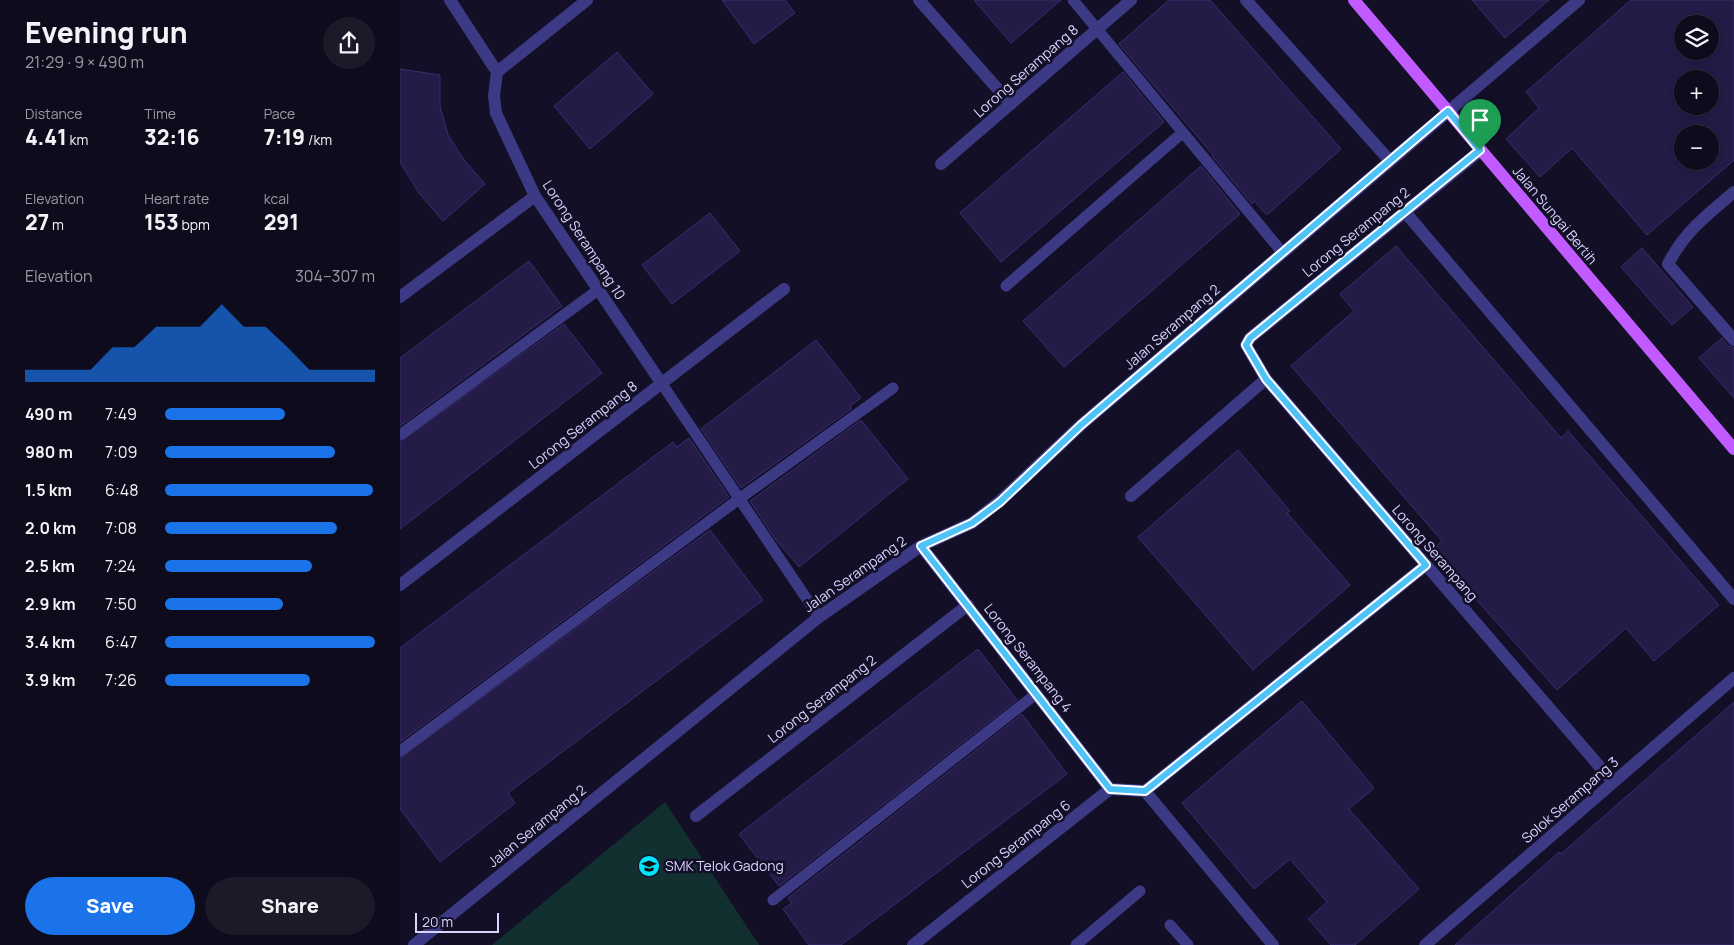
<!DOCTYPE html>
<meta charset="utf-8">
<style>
body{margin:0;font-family:Manrope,sans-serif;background:#1c1929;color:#f1f3f6;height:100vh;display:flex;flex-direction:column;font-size:19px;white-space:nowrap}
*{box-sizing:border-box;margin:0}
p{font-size:16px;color:#9b9ba3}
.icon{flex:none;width:28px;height:28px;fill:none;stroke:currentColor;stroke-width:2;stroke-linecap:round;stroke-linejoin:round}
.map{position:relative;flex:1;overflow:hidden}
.side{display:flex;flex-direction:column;background:#0e0b1c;width:400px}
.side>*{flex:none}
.buttons{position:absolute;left:1274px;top:15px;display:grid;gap:10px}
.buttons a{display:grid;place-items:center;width:45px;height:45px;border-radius:50%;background:#0e0b1c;box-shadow:0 2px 12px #0003,0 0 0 1px #2e2b3b;font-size:25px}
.scale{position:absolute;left:15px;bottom:12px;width:84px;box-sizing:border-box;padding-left:5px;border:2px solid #d9d4ff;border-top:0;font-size:14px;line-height:18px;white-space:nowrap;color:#d9d4ff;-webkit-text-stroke:4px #130f26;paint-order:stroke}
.pin{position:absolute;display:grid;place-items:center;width:42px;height:42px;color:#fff;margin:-51px -21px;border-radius:50% 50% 50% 0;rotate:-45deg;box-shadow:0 0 5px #0007}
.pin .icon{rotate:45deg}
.round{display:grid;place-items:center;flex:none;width:52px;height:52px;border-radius:26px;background:#1c1929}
.overview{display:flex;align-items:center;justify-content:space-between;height:85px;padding:0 25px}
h1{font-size:28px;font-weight:800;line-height:38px}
.metrics{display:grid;grid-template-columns:repeat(3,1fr);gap:8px;height:85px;padding:5px 25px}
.metrics div{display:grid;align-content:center}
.metrics b{font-size:21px;font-weight:800}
.metrics small{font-size:14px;font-weight:400}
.metrics p{font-size:14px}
.chart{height:140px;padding:10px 25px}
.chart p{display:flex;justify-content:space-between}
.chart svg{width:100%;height:90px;margin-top:5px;fill:#1a73e8;opacity:.7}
.primary-button{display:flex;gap:10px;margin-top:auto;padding:10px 25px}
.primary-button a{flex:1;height:58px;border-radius:30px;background:#1a73e8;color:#fff;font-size:20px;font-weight:800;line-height:58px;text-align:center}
.primary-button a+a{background:#1c1929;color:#f1f3f6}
ul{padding:0 25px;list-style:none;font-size:16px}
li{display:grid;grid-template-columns:80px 60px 1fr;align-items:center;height:38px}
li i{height:12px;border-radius:6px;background:#1a73e8}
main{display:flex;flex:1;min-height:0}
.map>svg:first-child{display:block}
</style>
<main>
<section class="side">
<div class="overview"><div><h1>Evening run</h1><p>21:29 · 9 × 490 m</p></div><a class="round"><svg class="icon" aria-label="share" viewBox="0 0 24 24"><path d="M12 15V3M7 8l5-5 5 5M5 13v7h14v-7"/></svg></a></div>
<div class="metrics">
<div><p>Distance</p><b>4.41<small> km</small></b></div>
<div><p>Time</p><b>32:16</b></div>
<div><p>Pace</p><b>7:19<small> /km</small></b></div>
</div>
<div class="metrics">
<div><p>Elevation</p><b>27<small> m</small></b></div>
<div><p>Heart rate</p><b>153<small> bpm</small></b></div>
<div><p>kcal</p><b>291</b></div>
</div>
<div class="chart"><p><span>Elevation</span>304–307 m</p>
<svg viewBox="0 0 160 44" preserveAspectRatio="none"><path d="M0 44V38L10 38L20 38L30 38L40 27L50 27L60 17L70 17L80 17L90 6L100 17L110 17L120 27L130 38L140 38L150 38L160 38V44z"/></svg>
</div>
<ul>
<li><b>490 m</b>7:49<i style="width:57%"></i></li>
<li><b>980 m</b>7:09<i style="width:81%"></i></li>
<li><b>1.5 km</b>6:48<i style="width:99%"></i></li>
<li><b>2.0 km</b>7:08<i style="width:82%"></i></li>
<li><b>2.5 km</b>7:24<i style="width:70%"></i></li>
<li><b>2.9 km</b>7:50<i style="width:56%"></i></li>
<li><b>3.4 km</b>6:47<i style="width:100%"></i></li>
<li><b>3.9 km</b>7:26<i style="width:69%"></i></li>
</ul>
<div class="primary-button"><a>Save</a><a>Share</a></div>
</section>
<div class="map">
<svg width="1334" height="945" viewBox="0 0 1334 945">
<rect width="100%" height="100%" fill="#130f26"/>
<!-- green -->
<path fill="#12302f" d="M265,802L359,945H92Z"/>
<!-- building -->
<g fill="#241b47" stroke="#3b2d73" fill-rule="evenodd">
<path d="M322,0H385L395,13L354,44Z"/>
<path d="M574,0H661L611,43Z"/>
<path d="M769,0H810L941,149L867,215L854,201L852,204L812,156L813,155L719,44Z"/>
<path d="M1072,0H1149L1105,38Z"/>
<path d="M1231,0H1334V160L1247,235L1172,148L1140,177L1106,139L1139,108L1126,92ZM1282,24H1310V51H1282ZM1282,79H1310V106H1282ZM1282,134H1310V161H1282Z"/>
<path d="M217,52L253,94L190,149L154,106Z"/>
<path d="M0,69L40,75V106L48,135L65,161L85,184L43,221L19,193L0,162Z"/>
<path d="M723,72L764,122L601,262L560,213Z"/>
<path d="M801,166L840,214L664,367L623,321Z"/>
<path d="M310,213L340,251L272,304L242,265Z"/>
<path d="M996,246L1161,438L1168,431L1319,605L1254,661L1226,628L1157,690L1032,550L1042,541L891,366L954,311L940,294Z"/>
<path d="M1242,248L1293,307L1272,325L1221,267Z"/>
<path d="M129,261L162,306L0,426V358Z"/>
<path d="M164,324L202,373L0,529V442Z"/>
<path d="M1322,338L1328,346L1334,348V398L1299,358Z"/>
<path d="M416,340L461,398L450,406L451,409L341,488L301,429Z"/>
<path d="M461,420L508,479L399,567L375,539L350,501Z"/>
<path d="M289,438L329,497L0,742V648L273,442L277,447Z"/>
<path d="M838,450L890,511L887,513L950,585L853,670L738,537Z"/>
<path d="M310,530L363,600L108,793L115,803L40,862L0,809V758Z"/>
<path d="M578,649L617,700L379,886L339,834Z"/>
<path d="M902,701L974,788L949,809L1019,889L955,945H931L908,919L927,902L890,859L854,889L782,803Z"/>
<path d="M1334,702V945H1055L1159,852L1161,854Z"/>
<path d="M622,714L667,774L441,945H409L383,909L392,903L388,898Z"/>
</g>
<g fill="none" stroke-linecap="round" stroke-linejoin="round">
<!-- service -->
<g stroke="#3d3a85" stroke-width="11">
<path d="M673,0L882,252"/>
<path d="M606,286L782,133"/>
<path d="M262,384L419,617"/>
<path d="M0,435L198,290"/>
<path d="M0,751L339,499L493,388"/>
<path d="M373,900L636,694"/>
<path d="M770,925L788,945"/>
<path d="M676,945L740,891"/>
</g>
<!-- minor -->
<g stroke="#3d3a85" stroke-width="12">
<path d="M50,0L97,72L94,96L96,113L135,196L262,384"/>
<path d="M519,0L611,104"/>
<path d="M846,0L990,161"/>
<path d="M97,72L187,0"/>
<path d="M1081,150L850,338L846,345L866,379L1213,782"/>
<path d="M541,164L731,0"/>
<path d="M1334,192C1307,215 1285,231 1268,264L1334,340"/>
<path d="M1005,212L1334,599"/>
<path d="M0,297L135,196"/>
<path d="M731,496L866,379"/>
<path d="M521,546L710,789"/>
<path d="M0,585L384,289"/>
<path d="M745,791L1026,565"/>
<path d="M745,791L873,945"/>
<path d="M296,816L568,605"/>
<path d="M14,945L419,617L521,546L572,523L600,501L681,425L1179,0"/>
<path d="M513,945L710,789L745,791"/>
<path d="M1025,945L1334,678"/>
</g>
<!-- primary -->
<path stroke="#c25bff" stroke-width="12" d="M954,0L1334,449"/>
</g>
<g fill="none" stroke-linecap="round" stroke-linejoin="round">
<!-- route casing -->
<g stroke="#fff" stroke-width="10">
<path id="route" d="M1048,111L1080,150L850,338L846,345L866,379L1026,565L745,791L710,789L521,546L572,523L600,502L681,425Z"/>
</g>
<!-- route -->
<use href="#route" stroke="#4fc3f7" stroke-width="6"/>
</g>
<!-- icons -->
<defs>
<g id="school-disc" transform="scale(1.125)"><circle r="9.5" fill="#00e5ff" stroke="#130f26"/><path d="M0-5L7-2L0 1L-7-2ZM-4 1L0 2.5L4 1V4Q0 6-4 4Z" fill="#111"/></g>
</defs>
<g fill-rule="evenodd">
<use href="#school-disc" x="249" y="866"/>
</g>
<g text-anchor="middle" stroke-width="5" stroke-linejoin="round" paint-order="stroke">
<!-- street labels -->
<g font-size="14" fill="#d9d4ff" stroke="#130f26">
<text transform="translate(626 71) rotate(-41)" y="5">Lorong Serampang 8</text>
<text transform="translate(1155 215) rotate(50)" y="5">Jalan Sungai Bertih</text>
<text transform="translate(956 232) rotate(-39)" y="5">Lorong Serampang 2</text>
<text transform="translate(184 240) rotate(57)" y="5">Lorong Serampang 10</text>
<text transform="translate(772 327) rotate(-41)" y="5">Jalan Serampang 2</text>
<text transform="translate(183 425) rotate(-38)" y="5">Lorong Serampang 8</text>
<text transform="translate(1035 553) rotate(49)" y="5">Lorong Serampang</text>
<text transform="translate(455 574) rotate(-35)" y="5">Jalan Serampang 2</text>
<text transform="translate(628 658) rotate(52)" y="5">Lorong Serampang 4</text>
<text transform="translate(422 699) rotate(-38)" y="5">Lorong Serampang 2</text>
<text transform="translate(1170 800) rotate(-41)" y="5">Solok Serampang 3</text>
<text transform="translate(137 826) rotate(-39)" y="5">Jalan Serampang 2</text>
<text transform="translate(616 844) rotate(-38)" y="5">Lorong Serampang 6</text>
</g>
<!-- poi labels -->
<g font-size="14" fill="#d9d4ff" stroke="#130f26" text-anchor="start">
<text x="265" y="871">SMK Telok Gadong</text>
</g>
</g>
</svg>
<div class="buttons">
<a><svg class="icon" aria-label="layers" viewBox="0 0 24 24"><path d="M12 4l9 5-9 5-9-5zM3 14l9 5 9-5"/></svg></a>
<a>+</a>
<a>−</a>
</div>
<div class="scale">20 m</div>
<div class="pin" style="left:1080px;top:150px;background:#1e9e55"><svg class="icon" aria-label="arrive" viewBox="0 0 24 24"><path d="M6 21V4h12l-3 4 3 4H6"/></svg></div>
</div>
</main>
